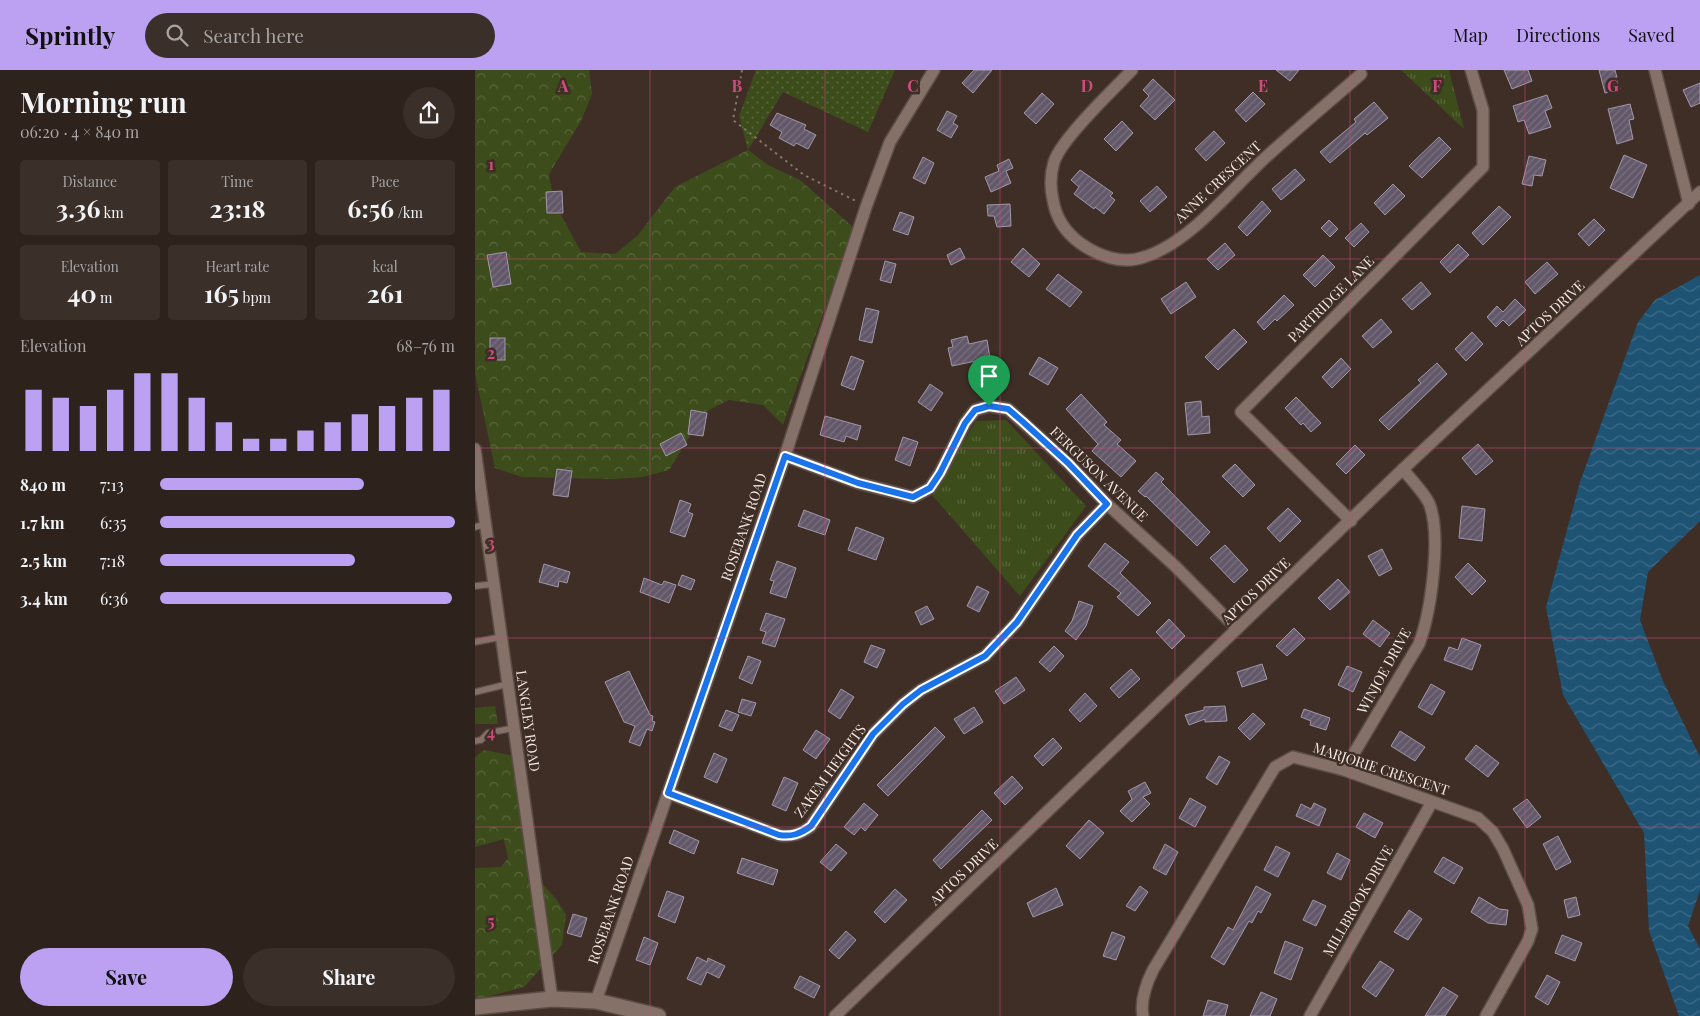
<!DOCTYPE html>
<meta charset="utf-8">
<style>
body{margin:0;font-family:"Playfair Display",serif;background:#3a2f29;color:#f1f3f6;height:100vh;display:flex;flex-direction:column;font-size:19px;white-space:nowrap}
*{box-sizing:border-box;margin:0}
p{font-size:16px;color:#a7a4a3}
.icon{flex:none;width:28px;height:28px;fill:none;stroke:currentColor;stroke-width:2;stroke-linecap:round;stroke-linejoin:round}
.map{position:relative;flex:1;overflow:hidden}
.panel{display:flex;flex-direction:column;background:#2e221c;width:475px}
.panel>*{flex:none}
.pin{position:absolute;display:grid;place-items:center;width:42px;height:42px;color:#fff;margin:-51px -21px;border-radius:50% 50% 50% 0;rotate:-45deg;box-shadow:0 0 5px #0007}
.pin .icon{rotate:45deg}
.round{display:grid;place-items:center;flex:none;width:52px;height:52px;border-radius:26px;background:#3a2f29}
.headline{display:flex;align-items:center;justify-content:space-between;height:85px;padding:0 20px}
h1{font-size:28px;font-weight:700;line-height:38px}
.metrics{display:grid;grid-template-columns:repeat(3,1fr);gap:8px;height:85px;padding:5px 20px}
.metrics div{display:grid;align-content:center;border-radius:5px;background:#3a2f29;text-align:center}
.metrics b{font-size:25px;font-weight:700}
.metrics small{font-size:14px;font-weight:400}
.metrics p{font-size:14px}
.chart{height:140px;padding:10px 20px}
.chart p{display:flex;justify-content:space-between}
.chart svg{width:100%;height:90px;margin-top:5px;stroke:#bca0f2;stroke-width:6}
.button{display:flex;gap:10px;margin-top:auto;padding:10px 20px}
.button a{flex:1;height:58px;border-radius:30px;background:#bca0f2;color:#111;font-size:20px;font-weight:700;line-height:58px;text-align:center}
.button a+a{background:#3a2f29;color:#f1f3f6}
ul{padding:0 20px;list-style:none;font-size:16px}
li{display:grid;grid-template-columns:80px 60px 1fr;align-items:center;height:38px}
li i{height:12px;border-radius:6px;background:#bca0f2}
header{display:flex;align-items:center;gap:30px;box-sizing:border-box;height:70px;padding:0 25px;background:#bca0f2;color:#111}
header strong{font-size:24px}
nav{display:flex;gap:28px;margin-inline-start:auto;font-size:18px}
.search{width:350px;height:45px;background:#3a2f29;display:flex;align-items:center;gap:12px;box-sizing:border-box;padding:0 18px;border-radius:28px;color:#a7a4a3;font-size:19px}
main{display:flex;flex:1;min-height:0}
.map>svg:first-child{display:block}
</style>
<header>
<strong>Sprintly</strong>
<div class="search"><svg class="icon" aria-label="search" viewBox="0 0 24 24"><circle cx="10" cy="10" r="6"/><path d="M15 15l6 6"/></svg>Search here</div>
<nav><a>Map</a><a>Directions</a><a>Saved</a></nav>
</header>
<main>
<section class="panel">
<div class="headline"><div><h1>Morning run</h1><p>06:20 · 4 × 840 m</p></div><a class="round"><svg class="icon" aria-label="share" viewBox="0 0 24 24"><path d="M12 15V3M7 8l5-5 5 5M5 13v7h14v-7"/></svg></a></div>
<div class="metrics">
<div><p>Distance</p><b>3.36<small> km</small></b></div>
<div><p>Time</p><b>23:18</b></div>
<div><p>Pace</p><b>6:56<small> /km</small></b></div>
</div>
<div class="metrics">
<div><p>Elevation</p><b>40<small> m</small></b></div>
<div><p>Heart rate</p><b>165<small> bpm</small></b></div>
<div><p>kcal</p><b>261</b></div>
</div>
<div class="chart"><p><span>Elevation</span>68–76 m</p>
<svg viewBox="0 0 160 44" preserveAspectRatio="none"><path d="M5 44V14M15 44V18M25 44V22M35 44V14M45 44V6M55 44V6M65 44V18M75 44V30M85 44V38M95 44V38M105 44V34M115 44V30M125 44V26M135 44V22M145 44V18M155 44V14"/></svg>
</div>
<ul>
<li><b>840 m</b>7:13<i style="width:69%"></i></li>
<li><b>1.7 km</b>6:35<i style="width:100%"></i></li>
<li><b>2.5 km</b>7:18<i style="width:66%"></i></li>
<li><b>3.4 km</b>6:36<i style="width:99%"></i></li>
</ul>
<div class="button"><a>Save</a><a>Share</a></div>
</section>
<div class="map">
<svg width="1225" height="946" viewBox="0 0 1225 946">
<defs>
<pattern id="grass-dots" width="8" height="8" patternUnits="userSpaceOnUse" patternTransform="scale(1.25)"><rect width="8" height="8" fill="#3c4d1b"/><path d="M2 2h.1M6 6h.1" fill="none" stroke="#59673c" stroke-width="1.8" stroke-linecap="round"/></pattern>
<pattern id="forest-crowns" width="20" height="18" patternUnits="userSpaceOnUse" patternTransform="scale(1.25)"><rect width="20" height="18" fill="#3c4d1b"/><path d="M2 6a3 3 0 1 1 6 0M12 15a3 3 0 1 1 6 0" fill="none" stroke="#59673c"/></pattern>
<pattern id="park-tufts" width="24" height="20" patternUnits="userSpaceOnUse" patternTransform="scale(1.25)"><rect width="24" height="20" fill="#3c4d1b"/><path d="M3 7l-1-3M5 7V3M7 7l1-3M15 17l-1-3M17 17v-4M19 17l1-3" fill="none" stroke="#59673c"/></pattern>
<pattern id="water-waves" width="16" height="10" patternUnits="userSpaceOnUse" patternTransform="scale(1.25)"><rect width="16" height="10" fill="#1e5374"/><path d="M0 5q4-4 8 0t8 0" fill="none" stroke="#3f6c88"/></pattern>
<pattern id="building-hatch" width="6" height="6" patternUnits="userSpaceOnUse" patternTransform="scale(1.25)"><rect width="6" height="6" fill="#625869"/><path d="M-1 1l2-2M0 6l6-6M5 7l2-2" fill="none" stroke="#79707e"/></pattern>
</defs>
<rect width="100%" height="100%" fill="#3e2e26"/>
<!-- grass -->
<path fill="url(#grass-dots)" d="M281,0H420L393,62L308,22L273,80L264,46Z"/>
<!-- forest -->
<g fill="url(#forest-crowns)">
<path d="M0,0H114L117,24L106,51L74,104L79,132L106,182L140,184L163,165L200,117L273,80L293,95L325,110L379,158L308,355L288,335L254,330L230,342L194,400L168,407L139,409L47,407L20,398L0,303Z"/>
<path d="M20,636L23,654H0V638Z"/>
<path d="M9,680L50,688L62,808L82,830L91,845L87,875L49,917L0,930V798L26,797L33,788L29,769L0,777V687Z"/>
</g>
<!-- park -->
<g fill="url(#park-tufts)">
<path d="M926,0H974L989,59Z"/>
<path d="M531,350L611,436L545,526L457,425L501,351Z"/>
</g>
<!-- water -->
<path fill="url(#water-waves)" d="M1225,205V451L1173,502L1165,550L1188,611L1225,687V820L1213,856L1225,879V946H1204L1174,861L1169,763L1088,625L1071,537L1105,412L1163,252L1180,230Z"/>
<!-- building -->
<g fill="url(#building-hatch)" stroke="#a297a9">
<path d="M499,0H517L498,23L487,13Z"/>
<path d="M801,0H824L815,11Z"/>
<path d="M1029,0H1053L1057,11L1037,19Z"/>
<path d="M1124,0H1140L1145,19L1130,23Z"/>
<path d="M678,9L700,30L680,50L665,36L674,26L668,20Z"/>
<path d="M1225,13V33L1216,37L1208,20Z"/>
<path d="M778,22L790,34L771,52L760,40Z"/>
<path d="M567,23L579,34L561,54L549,43Z"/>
<path d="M1072,25L1077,38L1070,41L1076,57L1054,64L1049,50L1043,52L1038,36Z"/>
<path d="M899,32L913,48L892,65L890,63L855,93L845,82L881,52L879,49Z"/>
<path d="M1155,34L1159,49L1154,50L1158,69L1142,74L1133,39Z"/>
<path d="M472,41L482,46L478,53L483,56L476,68L462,60Z"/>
<path d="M302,43L331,55L329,59L341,65L333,79L321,73L319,76L304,68L307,62L295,55Z"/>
<path d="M647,51L658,63L641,81L629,69Z"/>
<path d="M739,61L750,73L731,91L720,79Z"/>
<path d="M964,67L976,79L947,108L934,96Z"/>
<path d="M1149,85L1172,95L1158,128L1135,118Z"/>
<path d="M1054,86L1071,90L1067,106L1059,105L1057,116L1047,114Z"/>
<path d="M448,87L459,93L450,114L438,108Z"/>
<path d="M534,89L538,98L531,101L536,113L516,122L510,107L524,101L522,95Z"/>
<path d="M820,99L830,110L806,130L797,119Z"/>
<path d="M605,100L638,123L635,126L640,130L629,144L620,137L619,139L599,124L604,117L596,110Z"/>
<path d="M918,114L930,126L910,145L899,133Z"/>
<path d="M682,116L692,127L675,142L665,131Z"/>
<path d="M87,121L88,143H72L71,122Z"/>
<path d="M787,131L796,141L772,166L763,157Z"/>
<path d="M535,134L536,156L522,157L519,146H513L512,135Z"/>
<path d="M1024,136L1036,147L1008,175L997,163Z"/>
<path d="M425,142L439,147L433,165L418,160Z"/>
<path d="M1119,149L1130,160L1114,176L1103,164Z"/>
<path d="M854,150L863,159L855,167L846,158Z"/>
<path d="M886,153L894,162L879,177L870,168Z"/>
<path d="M750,173L760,185L743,200L732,189Z"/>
<path d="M983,174L994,185L975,203L965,192Z"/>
<path d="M485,178L490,188L476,195L472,185Z"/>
<path d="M548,178L565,194L554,207L536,192Z"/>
<path d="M31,182L36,214L18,217L12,185Z"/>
<path d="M848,185L860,197L840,217L828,205Z"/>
<path d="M410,191L421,194L416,213L405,210Z"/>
<path d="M1072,192L1083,204L1060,224L1050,212Z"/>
<path d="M583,204L607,222L595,237L571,219Z"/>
<path d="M711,212L721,227L696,244L686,229Z"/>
<path d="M946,212L956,224L937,240L927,229Z"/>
<path d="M809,225L819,235L802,251L800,249L789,260L782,252Z"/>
<path d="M1040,229L1051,240L1034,256L1028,250L1021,257L1012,247L1022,236L1028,242Z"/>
<path d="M391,238L404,241L397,273L384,270Z"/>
<path d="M906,249L917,262L898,278L887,266Z"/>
<path d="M759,259L772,272L743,300L730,287Z"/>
<path d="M997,262L1008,274L991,291L980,279Z"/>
<path d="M492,266L494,274L512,270L515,288L477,296L473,278L478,277L476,270Z"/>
<rect x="15" y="268" width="15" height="22"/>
<path d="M376,286L389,291L379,320L366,315Z"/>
<path d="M564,287L583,298L573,315L554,304Z"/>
<path d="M866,288L876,299L857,318L847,307Z"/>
<path d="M962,293L972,304L914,360L904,350L946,313L943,310Z"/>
<path d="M455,314L468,323L456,341L443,332Z"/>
<path d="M606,324L632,352L629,355L646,370L642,374L661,391L646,407L617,381L623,374L591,339Z"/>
<path d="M821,327L846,353L836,362L828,353L826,355L810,338Z"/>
<path d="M726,331L727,347L734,346L735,363L713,365L710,333Z"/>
<path d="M216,340L232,343L228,366L213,364Z"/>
<path d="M350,346L386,356L382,370L371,366L369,372L345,365Z"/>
<path d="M206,363L212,375L191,386L185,374Z"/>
<path d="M428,367L443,372L435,396L420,390Z"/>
<path d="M1003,374L1018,391L1001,405L987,388Z"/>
<path d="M880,375L890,385L871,404L861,394Z"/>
<path d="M760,394L780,415L768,427L747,406Z"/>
<path d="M82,399L97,401L93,427L78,425Z"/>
<path d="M681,402L689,409L686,412L735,462L722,476L671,426L670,427L663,421Z"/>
<path d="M205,430L216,434L213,442L218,444L210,467L195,462Z"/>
<path d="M987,436L1010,439L1007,471L984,468Z"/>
<path d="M813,438L826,451L805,472L792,458Z"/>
<path d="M329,440L355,450L350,465L323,456Z"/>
<path d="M381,457L409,468L401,490L373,480Z"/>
<path d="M630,473L654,492L645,503L676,533L663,546L642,527L646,523L613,496Z"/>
<path d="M750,475L773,500L759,513L735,488Z"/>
<path d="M907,479L917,499L904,506L893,486Z"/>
<path d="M302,491L321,498L311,528L295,523L299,511L295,510Z"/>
<path d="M993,493L1011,511L997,525L980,507Z"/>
<path d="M69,494L95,502L92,513L84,511L83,517L64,512Z"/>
<path d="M207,505L220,510L216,520L203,515Z"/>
<path d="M169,508L187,515L189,511L201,515L194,533L165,522Z"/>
<path d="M863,509L875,522L855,540L843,528Z"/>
<path d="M502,516L514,522L504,542L492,536Z"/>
<path d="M604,531L618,536L611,556L601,570L590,561L597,551Z"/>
<path d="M452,536L459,549L446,555L440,542Z"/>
<path d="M291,543L310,549L300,577L287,573L291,562L285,560Z"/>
<path d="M694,549L710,566L697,579L681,562Z"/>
<path d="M898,550L915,563L905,577L888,564Z"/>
<path d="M819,558L830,569L812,586L801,576Z"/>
<path d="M987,568L1006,575L997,600L969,590L974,577L983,580Z"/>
<path d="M396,575L410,580L402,598L389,592Z"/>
<path d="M579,576L589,586L575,602L564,592Z"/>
<path d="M273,586L286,591L277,614L264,608Z"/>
<path d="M787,594L792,609L767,617L762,602Z"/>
<path d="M872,596L887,602L878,622L863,615Z"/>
<path d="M656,599L665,609L644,628L635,618Z"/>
<path d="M154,601L175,645L178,646L177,651L180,652L177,661L172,659L165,676L154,672L160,656L149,652L130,612Z"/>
<path d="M541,607L550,620L529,634L520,621Z"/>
<path d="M956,614L970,622L957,645L943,637Z"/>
<path d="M366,619L379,627L365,649L353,641Z"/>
<path d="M610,623L622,636L605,652L594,640Z"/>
<path d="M267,629L281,633L276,646L263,642Z"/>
<path d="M750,636L752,651L730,652V649L714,655L710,645L729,640V637Z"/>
<path d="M499,637L508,652L489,664L479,649Z"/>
<path d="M829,639L855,648L851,660L835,655L836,651L826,647Z"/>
<path d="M251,640L264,645L257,661L244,656Z"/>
<path d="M778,643L790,654L775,670L763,658Z"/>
<path d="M460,657L470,667L413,726L402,715Z"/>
<path d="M341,660L355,669L341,689L328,680Z"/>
<path d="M925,661L950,677L940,691L916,676Z"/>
<path d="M578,668L587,678L568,696L559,686Z"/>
<path d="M1001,675L1024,693L1013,707L990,689Z"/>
<path d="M239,683L252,689L242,713L229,707Z"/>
<path d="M744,686L755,692L742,715L731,708Z"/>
<path d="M537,706L548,718L530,735L519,723Z"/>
<path d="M309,707L323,713L311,741L297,735Z"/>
<path d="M670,712L676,723L668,727L675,734L657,752L645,741L657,729L653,721Z"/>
<path d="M715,728L731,737L720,757L704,748Z"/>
<path d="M1052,729L1066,747L1052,758L1038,739Z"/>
<path d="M389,733L403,745L390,761L386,757L379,765L369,757Z"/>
<path d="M839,733L851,739L844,756L821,746L826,734L836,739Z"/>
<path d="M507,740L517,750L466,799L458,790Z"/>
<path d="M889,743L908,753L900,768L881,757Z"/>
<path d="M614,750L629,763L605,789L591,776Z"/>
<path d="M199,760L224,771L219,784L194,773Z"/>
<path d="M1083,766L1096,792L1081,800L1068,774Z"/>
<path d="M361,774L372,783L356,801L345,792Z"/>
<path d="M690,774L703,782L691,805L678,798Z"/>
<path d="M801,776L815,783L803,807L789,800Z"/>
<path d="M862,783L875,790L866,810L852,803Z"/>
<path d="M968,787L988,798L979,814L959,802Z"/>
<path d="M267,788L303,800L298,815L262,803Z"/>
<path d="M665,816L673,822L660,841L651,836Z"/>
<path d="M781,816L796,824L786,843L783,841L777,853L774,851L749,895L736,887L753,857L758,860Z"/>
<path d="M581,818L588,835L558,847L552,833Z"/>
<path d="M420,819L432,830L410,853L399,842Z"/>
<path d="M192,821L209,827L200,853L183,846Z"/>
<path d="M1004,827L1024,839L1033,840L1031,855L1013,853L996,842Z"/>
<path d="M1101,827L1105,845L1093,848L1089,830Z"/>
<path d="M838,830L851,836L841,856L828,850Z"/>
<path d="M934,840L947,849L933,870L919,862Z"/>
<path d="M98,844L112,848L106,867L92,863Z"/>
<path d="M371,861L381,870L364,889L354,880Z"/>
<path d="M637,862L650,867L641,890L628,886Z"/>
<path d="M1087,865L1107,873L1100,891L1080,883Z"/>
<path d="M169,867L183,873L175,895L161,890Z"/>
<path d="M810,871L828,878L816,910L799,903Z"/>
<path d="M222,887L232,892L233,888L250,896L244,908L232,902L226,915L212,909Z"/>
<path d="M905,891L919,900L901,927L887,917Z"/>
<path d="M1072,905L1085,912L1073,935L1060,927Z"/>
<path d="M325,906L345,916L339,928L319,918Z"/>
<path d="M968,917L983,926L970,946H950Z"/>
<path d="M786,922L802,929L795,946H775Z"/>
<path d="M733,930L753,935L750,946H728Z"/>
</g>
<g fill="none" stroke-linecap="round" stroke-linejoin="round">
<!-- service casing -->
<g stroke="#5b4d46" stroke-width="8">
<g id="service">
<path d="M0,457L11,454"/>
<path d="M0,516L19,514"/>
<path d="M0,572L26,567"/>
<path d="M0,622L33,614"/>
<path d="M0,671L6,670L13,663L39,658"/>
</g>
</g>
<!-- minor casing -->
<g stroke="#5b4d46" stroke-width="14">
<g id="minor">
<path d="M657,0C638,20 586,69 579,92C575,105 575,117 578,130C581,148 590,162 605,173C623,186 647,195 669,187C715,173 756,119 791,87C822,59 854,32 886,4"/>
<path d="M1180,0L1214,134"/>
<path d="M0,379L77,929"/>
<path d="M310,386L383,413L438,427L455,418L465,403L490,353L500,340L514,336L533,339L593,393L632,434L701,497L762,559"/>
<path d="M876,451L766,342L1008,97V40L996,0"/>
<path d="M869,700L944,574C956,542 967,465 954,433C948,421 936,410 928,399"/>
<path d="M193,723L304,765C317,767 325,764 335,757L398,664L428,634L446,620L510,586L542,552L602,465L632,434"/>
<path d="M121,931L310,386L391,137L415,72L459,0"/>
<path d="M360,946L928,399L1225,122"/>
<path d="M668,946C665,930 671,914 678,900L800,697L818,687L869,700L1003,748L1018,762L1028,779L1053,835L1057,859L1053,871L1011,946"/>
<path d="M835,946L957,732"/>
</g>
</g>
<!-- tertiary casing -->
<g stroke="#5b4d46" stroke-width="18">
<path id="tertiary" d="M0,937L77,929L121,931L183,946"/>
</g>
<!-- path -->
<path stroke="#83756e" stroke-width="2" stroke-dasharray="2.5 4" stroke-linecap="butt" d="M267,0L258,50L329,105L383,132"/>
<!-- service -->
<use href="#service" stroke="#857168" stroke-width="5.5"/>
<!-- minor -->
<use href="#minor" stroke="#857168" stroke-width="11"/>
<!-- tertiary -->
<use href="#tertiary" stroke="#857168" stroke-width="15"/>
</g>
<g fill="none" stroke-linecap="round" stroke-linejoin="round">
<!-- route casing -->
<g stroke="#fff" stroke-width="10">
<path id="route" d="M514,336L533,339L547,351L593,393L632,434L602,465L542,552L510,586L446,620L428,634L398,664L336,756C325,764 317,767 304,765L193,723L310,386L383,413L438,427L455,418L465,403L490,353L500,340Z"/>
</g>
<!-- route -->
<use href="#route" stroke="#1a73e8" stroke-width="6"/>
</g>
<!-- grid -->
<path fill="none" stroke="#ce4c7d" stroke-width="1" stroke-opacity="0.55" d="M175,0V946M350,0V946M525,0V946M700,0V946M875,0V946M1050,0V946M0,189H1225M0,378H1225M0,568H1225M0,757H1225"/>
<g text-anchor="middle" stroke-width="5" stroke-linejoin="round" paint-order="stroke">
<!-- street labels -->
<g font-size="14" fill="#f4e9e4" stroke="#3e2e26">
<text transform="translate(743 112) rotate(-43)" y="5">ANNE CRESCENT</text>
<text transform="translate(856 229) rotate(-45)" y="5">PARTRIDGE LANE</text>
<text transform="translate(1075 243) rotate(-43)" y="5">APTOS DRIVE</text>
<text transform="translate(624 404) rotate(44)" y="5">FERGUSON AVENUE</text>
<text transform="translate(269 457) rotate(-71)" y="5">ROSEBANK ROAD</text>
<text transform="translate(781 521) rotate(-44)" y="5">APTOS DRIVE</text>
<text transform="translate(909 601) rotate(-61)" y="5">WINJOE DRIVE</text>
<text transform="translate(53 651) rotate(82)" y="5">LANGLEY ROAD</text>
<text transform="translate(906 699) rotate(18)" y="5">MARJORIE CRESCENT</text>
<text transform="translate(355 701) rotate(-54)" y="5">ZAKEM HEIGHTS</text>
<text transform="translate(489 802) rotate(-44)" y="5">APTOS DRIVE</text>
<text transform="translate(883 831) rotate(-60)" y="5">MILLBROOK DRIVE</text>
<text transform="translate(136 840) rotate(-71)" y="5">ROSEBANK ROAD</text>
</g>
</g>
<g font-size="16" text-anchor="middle" font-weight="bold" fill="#ce4c7d" stroke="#3e2e26" stroke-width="5" stroke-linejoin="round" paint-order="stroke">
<text x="88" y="22">A</text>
<text x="262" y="22">B</text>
<text x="438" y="22">C</text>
<text x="612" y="22">D</text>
<text x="788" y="22">E</text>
<text x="962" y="22">F</text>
<text x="1138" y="22">G</text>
<text x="16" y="100">1</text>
<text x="16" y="289">2</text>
<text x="16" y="479">3</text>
<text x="16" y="668">4</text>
<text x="16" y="857">5</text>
</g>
</svg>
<div class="pin" style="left:514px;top:336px;background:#1e9e55"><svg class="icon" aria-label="arrive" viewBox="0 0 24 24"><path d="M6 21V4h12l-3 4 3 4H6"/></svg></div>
</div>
</main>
